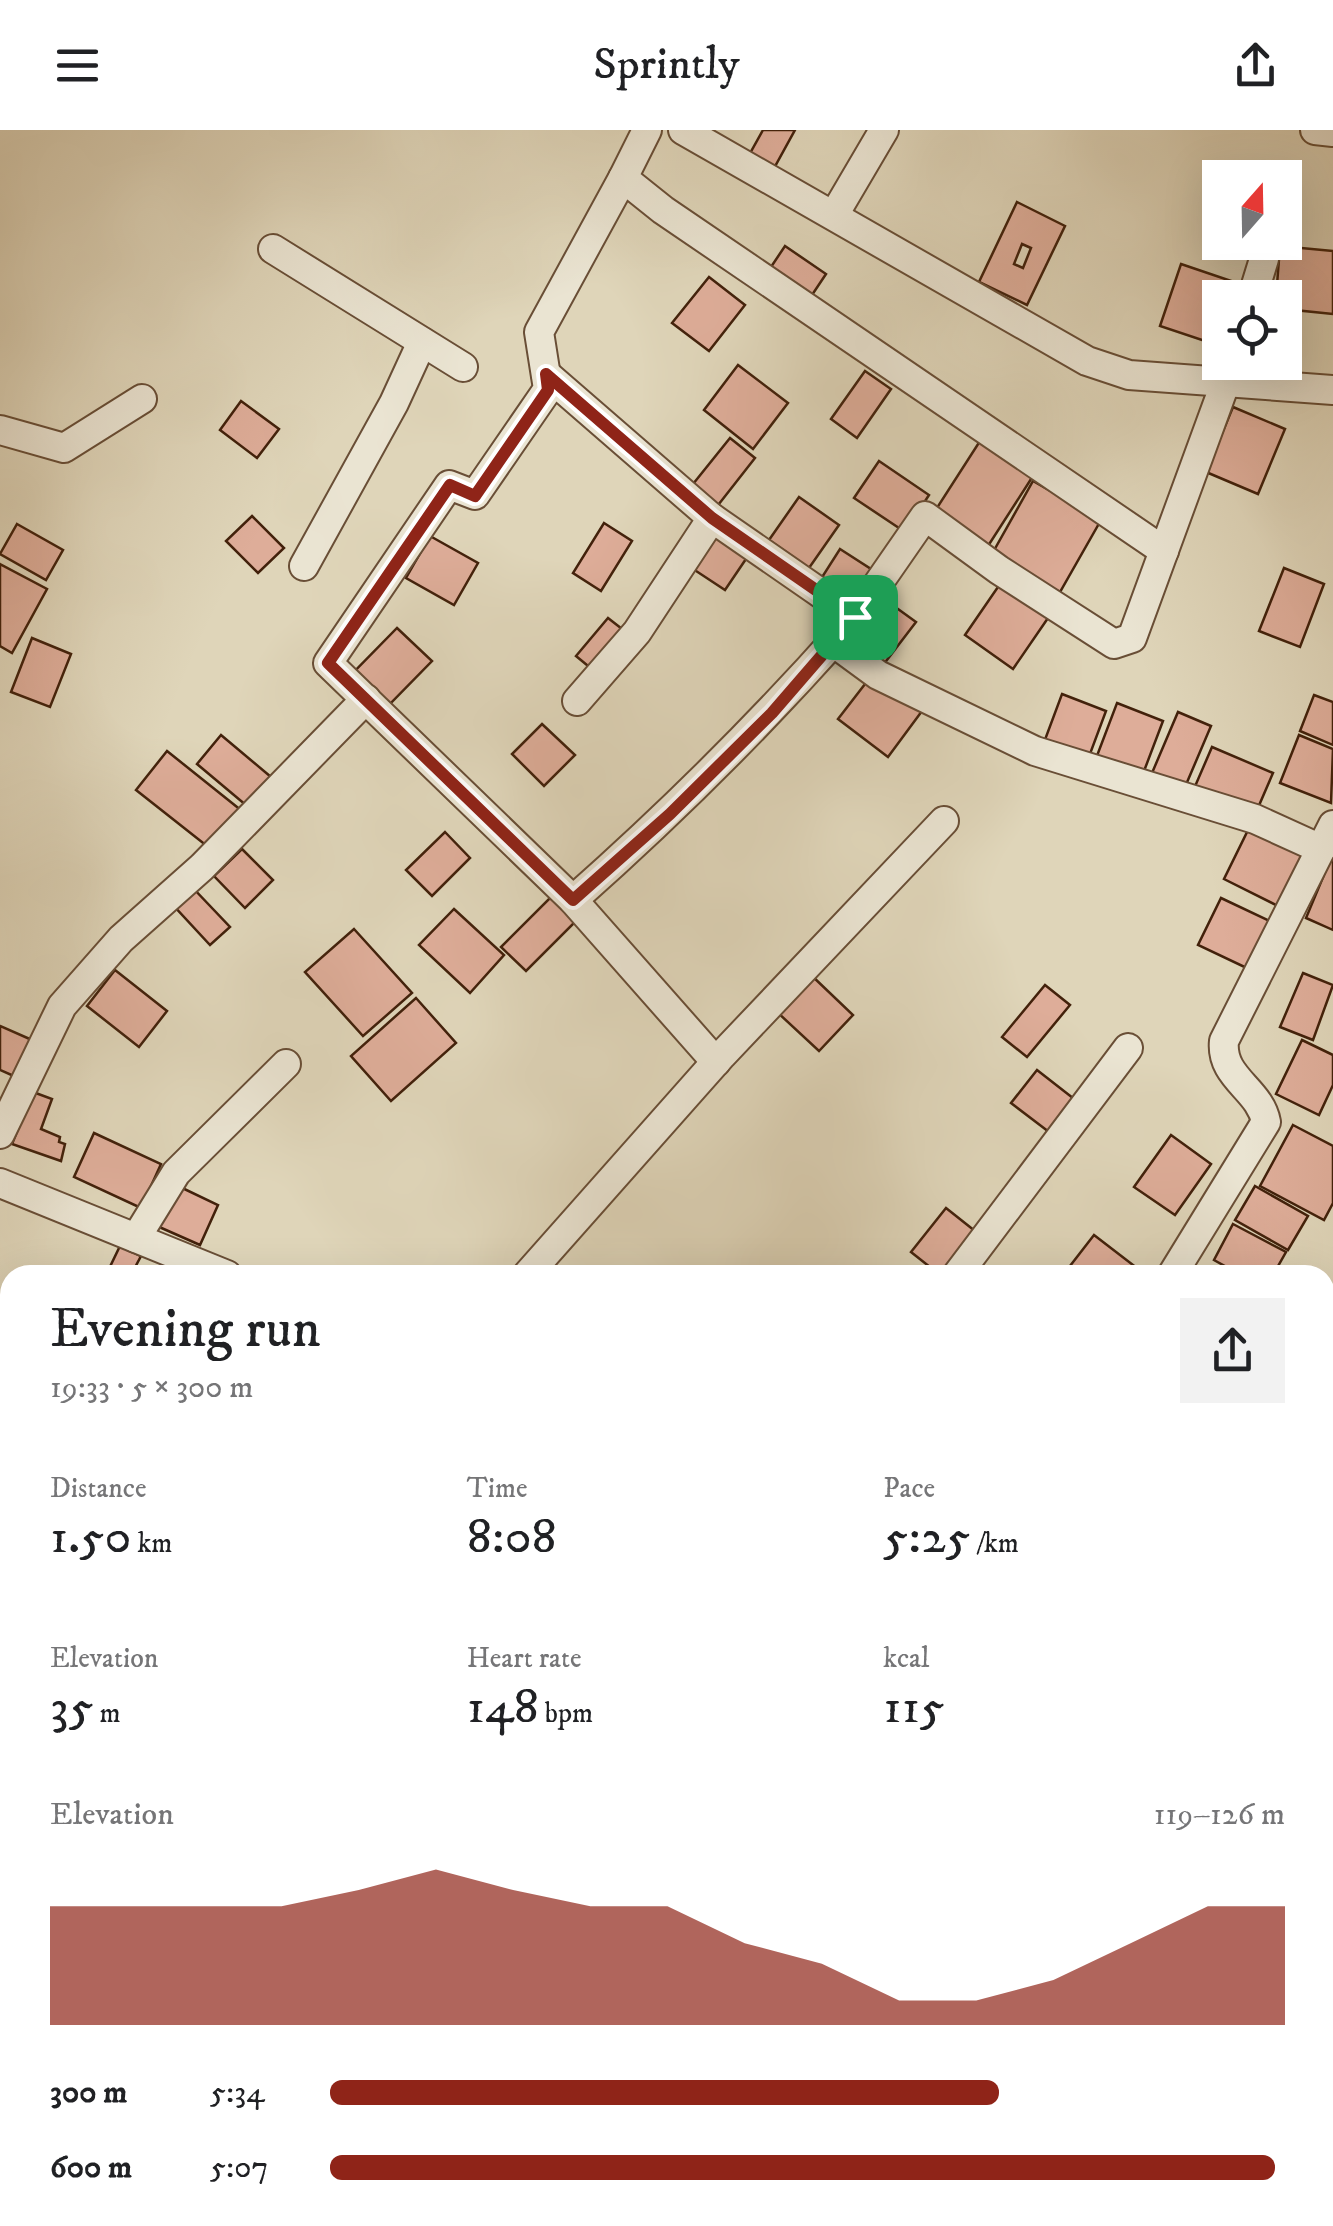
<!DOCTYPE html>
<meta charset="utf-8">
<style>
body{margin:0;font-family:"IM FELL DW Pica",serif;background:#f2f2f2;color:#202124;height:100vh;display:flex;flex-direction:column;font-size:38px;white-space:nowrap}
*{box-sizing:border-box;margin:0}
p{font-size:32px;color:#757577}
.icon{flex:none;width:55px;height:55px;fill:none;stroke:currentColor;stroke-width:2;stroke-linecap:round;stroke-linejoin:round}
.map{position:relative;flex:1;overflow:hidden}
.drawer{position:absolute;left:0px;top:1135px;width:1335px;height:962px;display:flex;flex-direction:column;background:#fff;border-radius:30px 30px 0 0;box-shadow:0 10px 40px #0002}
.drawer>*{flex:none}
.needle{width:65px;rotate:20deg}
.fabs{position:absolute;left:1202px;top:30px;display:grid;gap:20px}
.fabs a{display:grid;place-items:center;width:100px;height:100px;border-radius:0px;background:#fff;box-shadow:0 10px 40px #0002;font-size:50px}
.pin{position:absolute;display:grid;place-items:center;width:85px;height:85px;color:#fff;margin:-42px;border-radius:20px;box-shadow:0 5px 15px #0006}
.round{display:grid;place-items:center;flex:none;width:105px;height:105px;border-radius:0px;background:#f2f2f2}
.summary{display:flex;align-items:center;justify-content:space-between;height:170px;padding:0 50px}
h1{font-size:55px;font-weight:600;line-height:75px}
.metrics{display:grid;grid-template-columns:repeat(3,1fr);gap:15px;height:170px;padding:10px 50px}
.metrics div{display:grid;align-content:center}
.metrics b{font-size:50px;font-weight:600}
.metrics small{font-size:28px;font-weight:400}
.metrics p{font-size:28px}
.chart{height:280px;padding:20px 50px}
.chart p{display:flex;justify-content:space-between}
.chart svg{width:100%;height:180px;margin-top:10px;fill:#8f2418;opacity:.7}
ul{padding:0 50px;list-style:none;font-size:32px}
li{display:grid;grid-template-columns:160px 120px 1fr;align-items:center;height:75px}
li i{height:25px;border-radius:12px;background:#8f2418}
header{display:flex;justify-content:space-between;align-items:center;height:130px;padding:0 50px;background:#fff;font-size:45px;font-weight:600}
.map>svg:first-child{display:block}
</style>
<header><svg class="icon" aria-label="menu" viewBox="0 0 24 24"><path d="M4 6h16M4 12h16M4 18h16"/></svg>Sprintly<svg class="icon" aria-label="share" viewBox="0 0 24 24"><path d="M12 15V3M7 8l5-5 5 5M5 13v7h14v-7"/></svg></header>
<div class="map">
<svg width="1333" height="2096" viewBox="0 0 1333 2096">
<rect width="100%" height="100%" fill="#dfd5b9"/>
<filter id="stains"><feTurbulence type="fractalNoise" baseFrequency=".002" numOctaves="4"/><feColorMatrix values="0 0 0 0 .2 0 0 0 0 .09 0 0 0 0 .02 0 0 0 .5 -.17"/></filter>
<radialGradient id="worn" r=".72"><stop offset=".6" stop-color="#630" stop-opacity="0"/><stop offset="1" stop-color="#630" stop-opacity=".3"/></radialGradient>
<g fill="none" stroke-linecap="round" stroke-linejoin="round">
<!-- river -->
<g stroke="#93b9af" stroke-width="60">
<path d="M1325,1845L1333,1829"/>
<path d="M1072,2096L1083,2088"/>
</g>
</g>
<!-- building -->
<g fill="#dead99" stroke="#42210b" stroke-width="2.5" fill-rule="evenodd">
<path d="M763,0H795L773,40L748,27Z"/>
<path d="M1017,72L1065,96L1027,175L979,152ZM1022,114L1031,118L1023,138L1014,134Z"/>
<path d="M785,116L826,144L810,168L769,140Z"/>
<path d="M1280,116L1333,121V184L1285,179V168H1276Z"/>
<path d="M1181,134L1249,157L1245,168H1220V216L1160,196Z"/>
<path d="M709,147L745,175L709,221L672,193Z"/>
<path d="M738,235L788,273L753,319L704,280Z"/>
<path d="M865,241L891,259L857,308L831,289Z"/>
<path d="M241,271L279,299L257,328L220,300Z"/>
<path d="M1233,277L1285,299L1258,364L1206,342Z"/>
<path d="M730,308L755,328L715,379L689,359Z"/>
<path d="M980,311L1033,346L988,416L935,381Z"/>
<path d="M879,331L929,365L905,402L854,368Z"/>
<path d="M1033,351L1101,390L1060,462L992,424Z"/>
<path d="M799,367L839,395L809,438L769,410Z"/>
<path d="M252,386L284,418L258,443L226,411Z"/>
<path d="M604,393L632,411L601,461L573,443Z"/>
<path d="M17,394L63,420L46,450L0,424Z"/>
<path d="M715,399L750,423L725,460L690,437Z"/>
<path d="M430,406L478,433L454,475L406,448Z"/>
<path d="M840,419L874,441L852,477L817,455Z"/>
<path d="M0,434L47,459L12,523L0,516Z"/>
<path d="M1284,438L1324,454L1300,517L1259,501Z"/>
<path d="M1000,454L1048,488L1013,539L965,505Z"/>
<path d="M880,466L916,492L877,543L842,516Z"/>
<path d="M608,488L631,506L599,545L576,526Z"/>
<path d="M397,498L432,531L383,581L348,548Z"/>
<path d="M32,508L71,524L50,577L11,562Z"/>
<path d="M872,545L922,581L888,627L838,589Z"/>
<path d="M1062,564L1106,581L1087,632L1043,615Z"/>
<path d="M1314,565L1333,572V615L1300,601Z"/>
<path d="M1117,573L1163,591L1141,649L1095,631Z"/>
<path d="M1178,582L1211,596L1185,657L1152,643Z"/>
<path d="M542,594L575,625L544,656L512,624Z"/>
<path d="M221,605L271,647L247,676L197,634Z"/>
<path d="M1299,605L1333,619L1331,673L1280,653Z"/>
<path d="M1212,617L1273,643L1254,687L1193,661Z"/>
<path d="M167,621L242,681L212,720L136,660Z"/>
<path d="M1253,690L1313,719L1284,779L1224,749Z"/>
<path d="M445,702L470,728L432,766L406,740Z"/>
<path d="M242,719L273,750L245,778L214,746Z"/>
<path d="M1331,728L1333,729V800L1306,788Z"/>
<path d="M192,757L230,797L210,815L173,775Z"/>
<path d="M557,761L582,785L526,841L501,817Z"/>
<path d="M1221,768L1276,794L1253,841L1198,815Z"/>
<path d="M454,779L504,825L470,863L419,815Z"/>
<path d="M354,799L412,863L363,906L305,842Z"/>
<path d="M115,840L167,881L139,917L87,876Z"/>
<path d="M1303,843L1333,855L1313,910L1280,897Z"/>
<path d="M810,844L853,885L819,921L776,881Z"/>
<path d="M1045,855L1070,875L1027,927L1002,907Z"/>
<path d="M416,868L456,913L391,971L351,926Z"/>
<path d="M0,896L32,910L16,947L0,940Z"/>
<path d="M1302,910L1333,925V955L1319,985L1276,964Z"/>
<path d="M1037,940L1078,972L1053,1005L1011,973Z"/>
<path d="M33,962L52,969L41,999L60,1007L59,1012L65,1014L61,1031L12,1014Z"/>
<path d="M1293,995L1333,1016V1073L1324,1090L1260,1056Z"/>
<path d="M94,1003L161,1034L141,1078L74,1047Z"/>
<path d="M1171,1005L1211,1034L1175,1085L1134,1057Z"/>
<path d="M176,1055L218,1075L200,1115L157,1096Z"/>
<path d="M1255,1056L1308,1086L1288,1120L1235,1090Z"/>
<path d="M946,1078L980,1105L948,1145H940L911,1122Z"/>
<path d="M1233,1094L1286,1122L1273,1145H1241L1214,1130Z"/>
<path d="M1094,1105L1146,1145H1063Z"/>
<path d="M120,1116L141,1126L131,1145H106Z"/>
<path d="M0,1470L10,1475V1564L0,1560Z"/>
<path d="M0,1604L10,1608V1655L0,1651Z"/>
<path d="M10,1707V1771L0,1767V1734Z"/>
<path d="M0,1918L10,1923V1974L0,1969Z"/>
<path d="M1333,1922V1965L1325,1961V1937Z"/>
<path d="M122,2088H164L160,2096H118Z"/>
<path d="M266,2088H293L301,2092L299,2096H261Z"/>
<path d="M479,2088H546L542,2096H474Z"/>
</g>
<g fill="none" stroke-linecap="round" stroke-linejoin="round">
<!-- minor casing -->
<g stroke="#694e36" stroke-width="32">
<g id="minor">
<path d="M647,0L623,48L663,80L1164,421"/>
<path d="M683,0L1087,231L1129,245L1333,260"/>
<path d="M1315,0L1333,2"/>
<path d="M623,48L539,202L548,259L475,365L449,355L328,533L573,770L716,932"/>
<path d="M834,85L884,0"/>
<path d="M273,119L463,237"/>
<path d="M1252,168L1264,129"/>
<path d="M546,244L712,388L855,487L925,386L999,440L1114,514L1132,508L1233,232"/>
<path d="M0,300L64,318L142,269"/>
<path d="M304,436L394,273L422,212"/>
<path d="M833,512L878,545L1035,621L1255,689L1321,719"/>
<path d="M577,571L637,502L712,388"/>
<path d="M573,770C669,685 759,596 844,500"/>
<path d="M0,1004L62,876L121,809L202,737L366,569"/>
<path d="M0,1053L227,1145"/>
<path d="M136,1108L176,1043L286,934"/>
<path d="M527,1145L722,925L944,691"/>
<path d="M957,1145L1128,918"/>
<path d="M1172,1145L1266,992C1260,959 1220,948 1224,911L1333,695"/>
<path d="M1325,1281L1328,1276"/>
<path d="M0,1582L10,1583"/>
<path d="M1325,1642L1333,1645"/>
<path d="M0,1773L10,1778"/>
<path d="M0,1857L10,1862"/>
<path d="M0,1979L10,1985"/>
<path d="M188,2088L203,2096"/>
<path d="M419,2088L434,2096"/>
<path d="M581,2088L596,2096"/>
<path d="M650,2096L654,2088"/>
<path d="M741,2096L746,2088"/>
<path d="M1243,2096L1252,2088"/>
<path d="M1328,2096L1333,2088"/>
</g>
</g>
<!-- tertiary casing -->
<g stroke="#694e36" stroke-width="40">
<g id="tertiary">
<path d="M0,1420L10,1426"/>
<path d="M1325,1999L1333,2001"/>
</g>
</g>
<!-- minor -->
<use href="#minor" stroke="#eae4d2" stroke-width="28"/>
<!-- tertiary -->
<use href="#tertiary" stroke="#eae4d2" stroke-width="35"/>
</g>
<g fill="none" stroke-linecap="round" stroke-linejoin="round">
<!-- route casing -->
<g stroke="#fff" stroke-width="20">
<path id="route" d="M546,244L712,388L855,487L772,583L670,684L573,770L328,533L450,355L475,366L548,260Z"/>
</g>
<!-- route -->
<use href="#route" stroke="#8f2418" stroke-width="12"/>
</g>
<rect width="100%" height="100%" filter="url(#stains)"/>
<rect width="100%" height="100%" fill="url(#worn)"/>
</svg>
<div class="fabs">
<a><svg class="needle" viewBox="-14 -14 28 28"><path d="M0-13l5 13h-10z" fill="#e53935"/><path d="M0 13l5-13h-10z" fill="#757577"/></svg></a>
<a><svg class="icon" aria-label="locate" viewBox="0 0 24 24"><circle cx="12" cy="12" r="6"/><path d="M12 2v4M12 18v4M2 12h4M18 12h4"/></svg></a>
</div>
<div class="pin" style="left:855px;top:487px;background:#1e9e55"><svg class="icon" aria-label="arrive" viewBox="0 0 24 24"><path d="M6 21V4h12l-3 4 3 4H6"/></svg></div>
<section class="drawer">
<div class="summary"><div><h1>Evening run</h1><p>19:33 · 5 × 300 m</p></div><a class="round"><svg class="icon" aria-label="share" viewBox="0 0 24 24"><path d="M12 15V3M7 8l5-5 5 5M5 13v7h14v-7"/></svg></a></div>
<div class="metrics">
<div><p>Distance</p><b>1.50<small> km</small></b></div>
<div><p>Time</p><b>8:08</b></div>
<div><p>Pace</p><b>5:25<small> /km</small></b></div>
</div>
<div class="metrics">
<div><p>Elevation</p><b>35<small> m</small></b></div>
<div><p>Heart rate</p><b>148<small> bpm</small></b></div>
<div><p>kcal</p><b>115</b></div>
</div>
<div class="chart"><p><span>Elevation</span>119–126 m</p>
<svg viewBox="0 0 160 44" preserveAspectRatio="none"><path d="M0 44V15L10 15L20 15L30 15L40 11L50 6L60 11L70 15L80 15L90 24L100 29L110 38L120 38L130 33L140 24L150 15L160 15V44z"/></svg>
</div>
<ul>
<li><b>300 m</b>5:34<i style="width:70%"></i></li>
<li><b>600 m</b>5:07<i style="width:99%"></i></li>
</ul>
</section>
</div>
